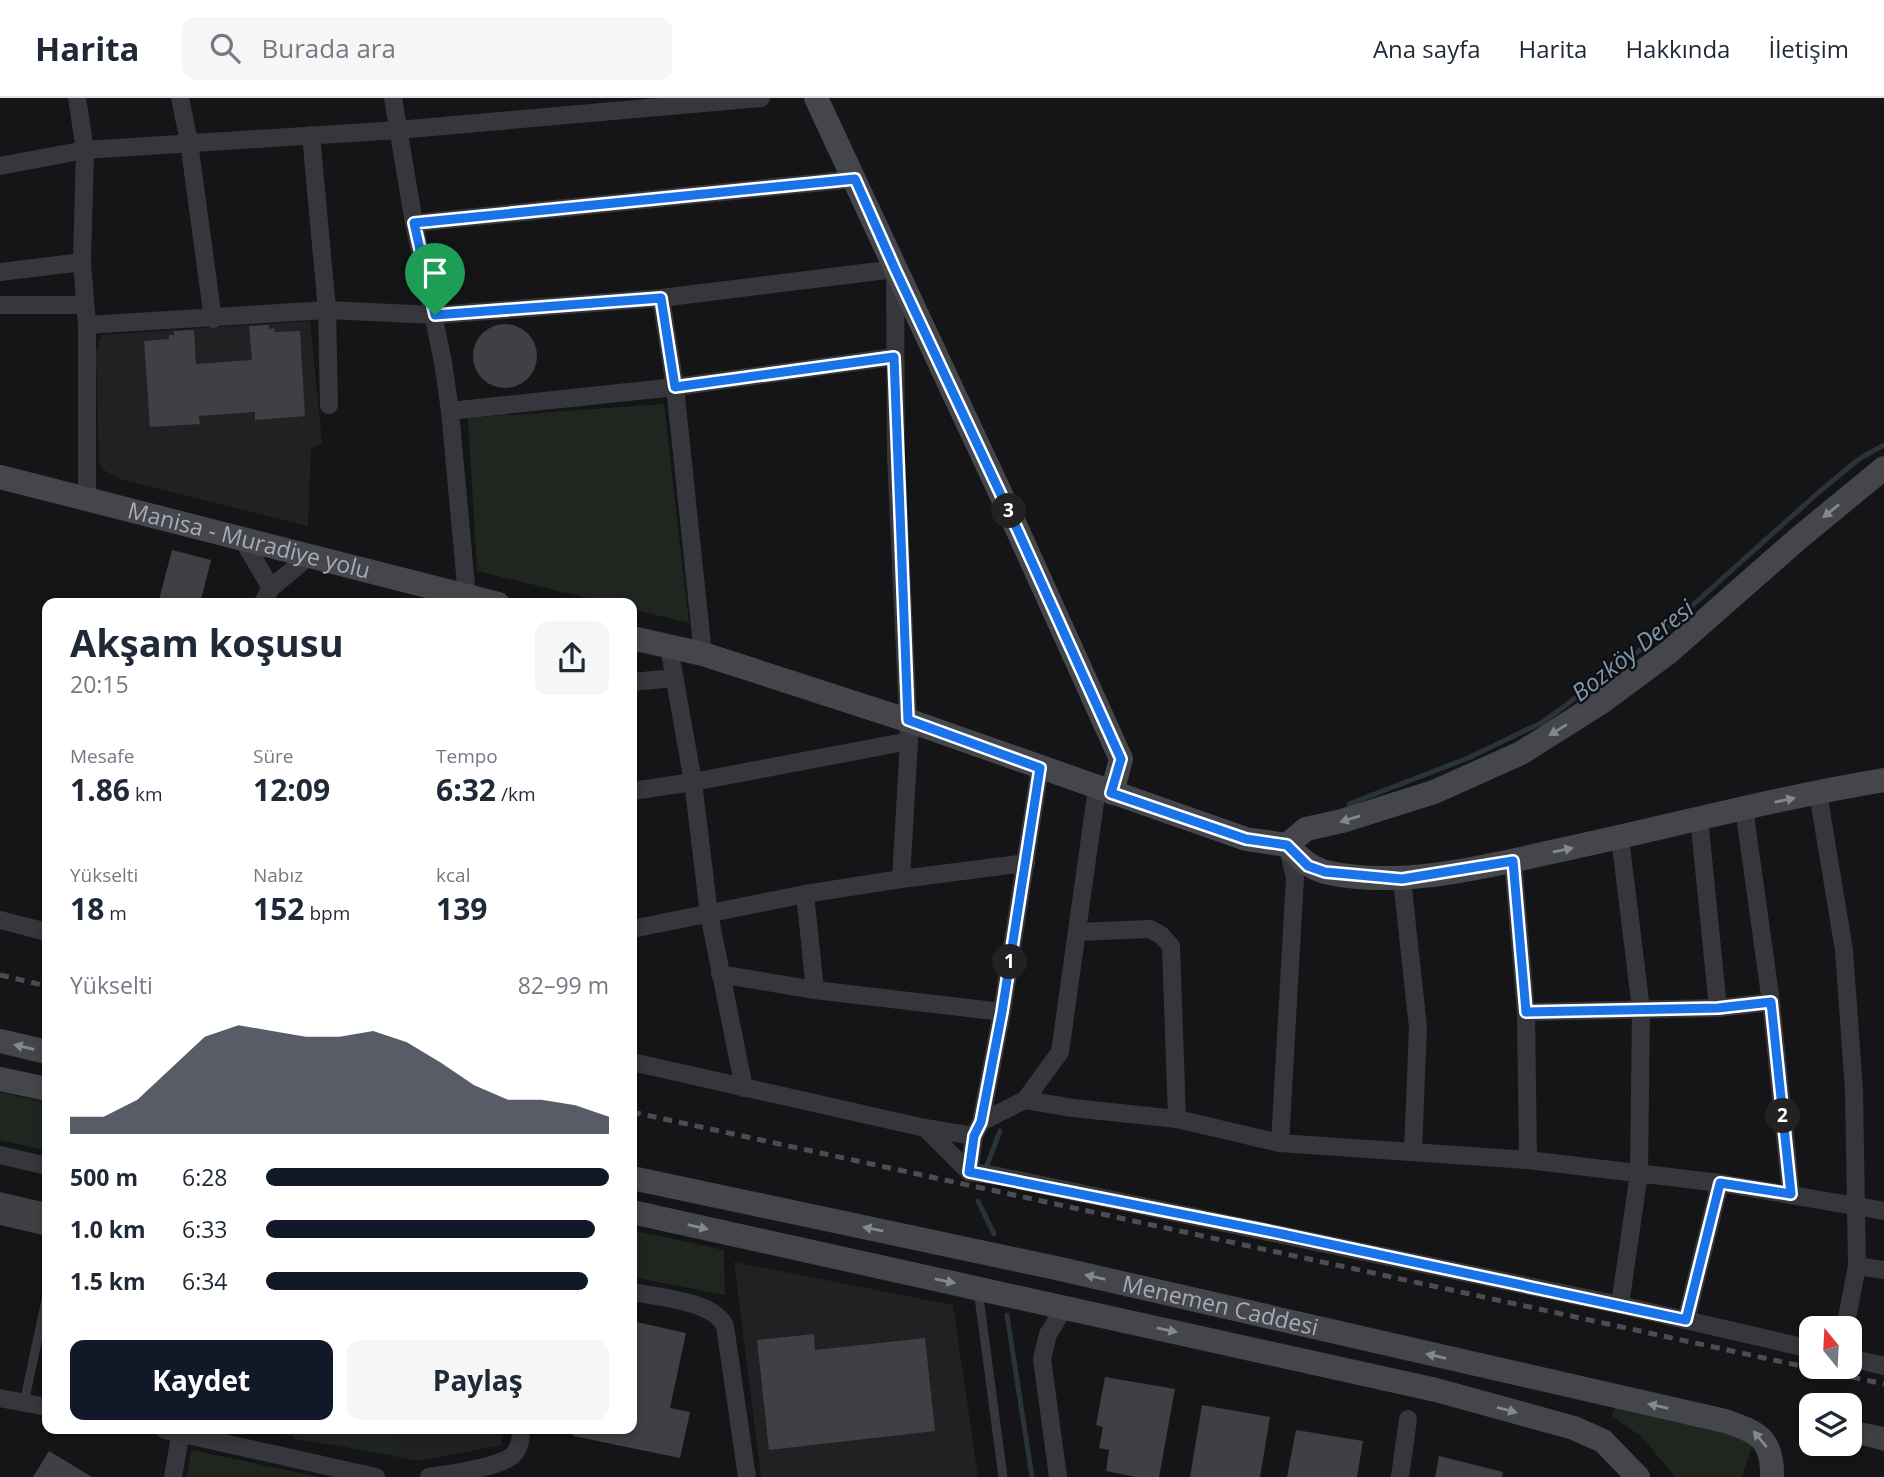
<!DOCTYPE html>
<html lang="tr">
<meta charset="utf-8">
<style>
body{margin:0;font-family:"Open Sans",sans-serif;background:#f6f6f7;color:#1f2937;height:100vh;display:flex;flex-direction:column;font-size:26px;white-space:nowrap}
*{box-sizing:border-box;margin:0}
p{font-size:23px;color:#747a83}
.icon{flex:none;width:38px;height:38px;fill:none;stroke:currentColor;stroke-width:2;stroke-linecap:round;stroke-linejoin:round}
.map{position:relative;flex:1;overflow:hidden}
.sheet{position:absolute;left:42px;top:500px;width:595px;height:836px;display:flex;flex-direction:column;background:#fff;border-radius:14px;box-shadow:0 4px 10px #0003}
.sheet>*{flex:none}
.needle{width:46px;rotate:342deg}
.fabs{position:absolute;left:1799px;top:1218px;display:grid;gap:14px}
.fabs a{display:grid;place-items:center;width:63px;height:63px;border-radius:14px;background:#fff;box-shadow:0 4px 10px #0003;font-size:35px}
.pin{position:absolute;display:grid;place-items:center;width:60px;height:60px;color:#fff;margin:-72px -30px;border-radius:50% 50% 50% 0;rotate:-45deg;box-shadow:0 0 7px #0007}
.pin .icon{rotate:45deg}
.km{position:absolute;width:35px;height:35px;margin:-18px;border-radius:50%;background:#222;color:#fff;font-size:19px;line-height:35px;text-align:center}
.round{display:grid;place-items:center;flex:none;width:74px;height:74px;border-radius:14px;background:#f6f6f7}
.head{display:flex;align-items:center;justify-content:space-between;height:119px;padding:0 28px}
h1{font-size:38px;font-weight:700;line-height:52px}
.stats{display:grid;grid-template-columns:repeat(3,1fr);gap:10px;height:119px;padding:7px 28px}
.stats div{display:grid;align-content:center}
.stats b{font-size:30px;font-weight:700}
.stats small{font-size:19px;font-weight:400}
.stats p{font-size:19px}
.chart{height:196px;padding:14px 28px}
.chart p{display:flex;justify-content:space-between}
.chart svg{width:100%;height:126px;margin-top:7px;fill:#111827;opacity:.7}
.primary-button{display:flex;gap:14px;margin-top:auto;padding:14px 28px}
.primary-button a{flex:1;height:80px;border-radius:14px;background:#111827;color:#fff;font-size:28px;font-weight:700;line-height:80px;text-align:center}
.primary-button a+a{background:#f6f6f7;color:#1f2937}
ul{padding:0 28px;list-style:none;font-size:23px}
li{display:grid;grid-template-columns:112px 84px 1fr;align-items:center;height:52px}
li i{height:18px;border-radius:9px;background:#111827}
header{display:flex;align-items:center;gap:42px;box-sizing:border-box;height:98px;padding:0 35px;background:#fff;border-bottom:2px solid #e0e1e3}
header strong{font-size:33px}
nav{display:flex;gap:38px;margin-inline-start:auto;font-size:24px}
.search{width:490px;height:63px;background:#f6f6f7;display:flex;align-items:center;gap:18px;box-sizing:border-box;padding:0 24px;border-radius:14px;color:#747a83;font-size:26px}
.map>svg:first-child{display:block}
</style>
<header>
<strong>Harita</strong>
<div class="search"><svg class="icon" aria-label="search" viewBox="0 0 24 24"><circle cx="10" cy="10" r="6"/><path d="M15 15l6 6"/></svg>Burada ara</div>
<nav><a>Ana sayfa</a><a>Harita</a><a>Hakkında</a><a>İletişim</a></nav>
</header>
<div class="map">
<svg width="1884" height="1379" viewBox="0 0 1884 1379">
<rect width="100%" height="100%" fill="#151517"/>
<!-- built -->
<g fill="#212124">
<path d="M310,223L322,345L311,350L308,428L120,381L102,371L99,364L96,255L101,237Z"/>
<path d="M734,1164L953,1207L978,1379H761Z"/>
<path d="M262,1332H502V1347L418,1363Z"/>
</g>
<!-- green -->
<g fill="#1f2620">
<path d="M664,306L689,525L632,511V506H612L477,473L468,320Z"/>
<path d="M0,994L47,1005V1053L0,1042Z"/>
<path d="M632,1132L724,1152L725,1197L632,1179Z"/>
<path d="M1615,1309L1747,1338L1752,1348L1742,1379H1675L1642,1339L1612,1318Z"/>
<path d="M295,1332H397L393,1356L293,1341Z"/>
<path d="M191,1352L320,1379H187Z"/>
</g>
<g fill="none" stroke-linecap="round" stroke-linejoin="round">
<!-- stream -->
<g stroke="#2b333a" stroke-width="5">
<path d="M1349,706L1468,660L1543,624L1655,541L1819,394L1859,361L1884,347"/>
<path d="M986,1070L1000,1033"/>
<path d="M978,1103L994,1136"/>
<path d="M1007,1217L1032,1379"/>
</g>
</g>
<!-- building -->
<g fill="#3f4044">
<circle cx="505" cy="258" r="32"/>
<path d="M269,227V231L274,230L275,234L300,233L305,318L255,322V314L199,318L200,326L150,329L144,243L169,241V237H174V233L194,232L196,266L252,262L249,228Z"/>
<path d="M172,452L211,462L200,506H158Z"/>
<path d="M0,1094L47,1105V1138L0,1127Z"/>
<path d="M632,1223L686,1235L670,1310L690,1314L680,1360L573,1338V1332H632Z"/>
<path d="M814,1236L815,1252L925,1240L935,1333L769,1352L757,1242Z"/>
<path d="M1105,1279L1175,1291L1159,1379H1136L1106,1373L1109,1352L1099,1350L1103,1329L1096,1327Z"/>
<path d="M1202,1307L1270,1319L1260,1379H1190Z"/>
<path d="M1850,1322L1884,1329V1353L1850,1344Z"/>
<path d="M1296,1332L1363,1343L1357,1379H1287Z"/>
<path d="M49,1353L92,1379H33Z"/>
<path d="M1439,1358L1503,1374L1502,1379H1435Z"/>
</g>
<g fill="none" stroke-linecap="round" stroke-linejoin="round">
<!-- lane -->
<g stroke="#36373c" stroke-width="9">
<path d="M978,1192L1003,1379"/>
<path d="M24,1305L47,1197"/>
</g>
<!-- street -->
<g stroke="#36373c" stroke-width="18">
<path d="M77,0L85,52L82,164L87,227V400"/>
<path d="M180,0L189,44L213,221"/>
<path d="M393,0L414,125L443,264L450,313L467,498"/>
<path d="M311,37L327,212L329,307"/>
<path d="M0,68L85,52L398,32L761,0"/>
<path d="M414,125L855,81"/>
<path d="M0,174L82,164"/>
<path d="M661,200L675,289L703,556"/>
<path d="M0,207H85"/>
<path d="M87,227L327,212L435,217L661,200L895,171L896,357L909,643L901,781"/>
<path d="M450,313L675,289L893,259"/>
<path d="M243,442L271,490"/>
<path d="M262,506L271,490L309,458"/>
<path d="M669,549L693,684L709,816L744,990"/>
<path d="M632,584L675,580"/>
<path d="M632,693L693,684L909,643"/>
<path d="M1818,695L1844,852L1854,993L1857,1168L1845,1230"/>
<path d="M1744,710L1771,904L1791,1096"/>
<path d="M1699,720L1718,910"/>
<path d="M1513,763L1526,914L1528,1062"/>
<path d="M1402,781L1418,930L1413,1053"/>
<path d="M805,796L815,892"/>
<path d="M0,822L47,834"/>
<path d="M632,831L805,796L901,781L1026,765"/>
<path d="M1077,834L1150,831L1161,837L1171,848L1177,1021"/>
<path d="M720,876L815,892L1002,914"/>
<path d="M1526,914L1718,910L1771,904"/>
<path d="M632,964L925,1030L969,1074L998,1078L1620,1207L1811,1251"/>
<path d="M1025,1002L1060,954L1097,690"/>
<path d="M981,1024L1025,1002L1073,1010L1177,1021L1280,1045L1528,1062L1720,1085L1884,1113"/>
<path d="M925,1030L974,1038L981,1024L1002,914L1040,670"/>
<path d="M1280,1045L1295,779L1287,747"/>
<path d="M0,1057L47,1068"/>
<path d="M969,1074L974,1038"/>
<path d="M1857,1168L1884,1172"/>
<path d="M632,1194C658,1199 714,1203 725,1228L747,1379"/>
<path d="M1620,1207L1639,1075L1641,911L1620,740"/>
<path d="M1686,1222L1720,1085"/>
<path d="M1850,1260L1884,1268"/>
<path d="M0,1300L47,1309"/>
<path d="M165,1332L376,1379"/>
<path d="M173,1379L181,1332"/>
<path d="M429,1379C450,1376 496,1370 512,1358C520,1351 521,1341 521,1332"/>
<path d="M1058,1379L1042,1261L1048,1236L1065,1209"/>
<path d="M1400,1379L1408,1321"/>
</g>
<!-- secondary -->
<g stroke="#44464c" stroke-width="24">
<path d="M816,0L1018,433L1121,661L1112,695"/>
<path id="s1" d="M0,379L498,506"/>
<path d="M632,540L703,556L907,622L1246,741L1287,747"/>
<path d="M1287,747L1306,731L1342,723L1434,694L1521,655L1603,603L1669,554L1800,439L1884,370"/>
<path d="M1287,747C1299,759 1308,769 1325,774C1399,791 1484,769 1556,753C1665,730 1774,700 1884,682"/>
<path d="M0,943L47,954"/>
<path d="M0,981L47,991"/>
<path id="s2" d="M632,1080L1056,1170L1725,1323C1757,1334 1773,1340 1772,1379"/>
<path d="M632,1114L1436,1292L1574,1330L1603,1343L1638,1379"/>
</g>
<!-- rail -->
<g stroke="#4b4d53" stroke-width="5" stroke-dasharray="9 7" stroke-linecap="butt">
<path d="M0,877L47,888"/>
<path d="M632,1014L1884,1286"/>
</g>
</g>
<!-- one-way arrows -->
<defs><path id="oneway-solid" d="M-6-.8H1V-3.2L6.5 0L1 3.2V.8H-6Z" transform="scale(1.75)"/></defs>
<g fill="#848892">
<use href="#oneway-solid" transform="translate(1831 413) rotate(141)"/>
<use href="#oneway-solid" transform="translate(1558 632) rotate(148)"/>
<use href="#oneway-solid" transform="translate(1785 702) rotate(-12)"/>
<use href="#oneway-solid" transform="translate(1350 721) rotate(163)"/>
<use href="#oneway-solid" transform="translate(1563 752) rotate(-12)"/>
<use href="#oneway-solid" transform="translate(24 949) rotate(-167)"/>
<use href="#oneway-solid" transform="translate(698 1129) rotate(13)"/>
<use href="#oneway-solid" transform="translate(873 1131) rotate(-168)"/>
<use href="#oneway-solid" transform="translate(1095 1179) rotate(-167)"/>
<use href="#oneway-solid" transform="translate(945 1183) rotate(12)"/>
<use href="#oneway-solid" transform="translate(1167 1232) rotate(12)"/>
<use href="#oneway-solid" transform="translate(1436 1258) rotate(-167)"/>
<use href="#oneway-solid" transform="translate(1658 1308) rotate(-167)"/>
<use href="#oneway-solid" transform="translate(1507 1312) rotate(15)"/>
<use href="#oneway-solid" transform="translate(1760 1341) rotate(-130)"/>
</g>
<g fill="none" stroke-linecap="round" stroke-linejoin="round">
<!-- route casing -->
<g stroke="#fff" stroke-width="14">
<path id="route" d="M855,81L895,171L1018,433L1121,661L1111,695L1246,741L1287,747L1308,768L1325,774L1402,781L1513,763L1526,914L1718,910L1771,904L1791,1096L1720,1085L1686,1222L1277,1135L969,1074L974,1038L981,1024L1002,914L1040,670L908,622L894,259L675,289L661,200L435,217L414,125Z"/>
</g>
<!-- route -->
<use href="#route" stroke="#1a73e8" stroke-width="9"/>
</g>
<g text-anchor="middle" stroke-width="5" stroke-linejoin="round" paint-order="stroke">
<!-- street labels -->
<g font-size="23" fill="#a7abb7" stroke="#101012">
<text dy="8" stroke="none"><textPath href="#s1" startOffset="257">Manisa - Muradiye yolu</textPath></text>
<text dy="8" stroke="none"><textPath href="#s2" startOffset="602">Menemen Caddesi</textPath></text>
</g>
<!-- water labels -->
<g font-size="24" font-style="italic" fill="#7e98b1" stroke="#101012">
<text transform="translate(1633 553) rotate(-38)" y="8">Bozköy Deresi</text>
</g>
</g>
</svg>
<div class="fabs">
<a><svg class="needle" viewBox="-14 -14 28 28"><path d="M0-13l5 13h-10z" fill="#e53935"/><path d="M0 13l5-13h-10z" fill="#747a83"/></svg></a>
<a><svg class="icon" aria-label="layers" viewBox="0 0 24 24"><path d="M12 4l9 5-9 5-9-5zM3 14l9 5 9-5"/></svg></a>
</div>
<div class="pin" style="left:435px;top:217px;background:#1e9e55"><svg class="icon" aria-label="arrive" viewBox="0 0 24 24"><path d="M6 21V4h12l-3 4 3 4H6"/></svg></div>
<b class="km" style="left:1010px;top:864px">1</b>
<b class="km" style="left:1783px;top:1018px">2</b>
<b class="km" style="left:1009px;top:413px">3</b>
<section class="sheet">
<div class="head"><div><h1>Akşam koşusu</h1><p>20:15</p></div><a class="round"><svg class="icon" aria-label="share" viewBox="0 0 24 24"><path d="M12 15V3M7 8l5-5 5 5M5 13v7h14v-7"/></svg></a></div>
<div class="stats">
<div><p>Mesafe</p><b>1.86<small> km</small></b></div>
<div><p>Süre</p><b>12:09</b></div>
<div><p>Tempo</p><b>6:32<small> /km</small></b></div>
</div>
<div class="stats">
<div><p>Yükselti</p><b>18<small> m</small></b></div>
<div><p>Nabız</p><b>152<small> bpm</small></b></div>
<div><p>kcal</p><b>139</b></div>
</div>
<div class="chart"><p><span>Yükselti</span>82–99 m</p>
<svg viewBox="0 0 160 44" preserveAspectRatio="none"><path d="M0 44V38L10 38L20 32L30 21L40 10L50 6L60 8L70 10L80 10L90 8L100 12L110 19L120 27L130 32L140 32L150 34L160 38V44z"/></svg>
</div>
<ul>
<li><b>500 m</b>6:28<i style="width:100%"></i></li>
<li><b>1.0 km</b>6:33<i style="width:96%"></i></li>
<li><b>1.5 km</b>6:34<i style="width:94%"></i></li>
</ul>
<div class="primary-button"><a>Kaydet</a><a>Paylaş</a></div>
</section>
</div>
